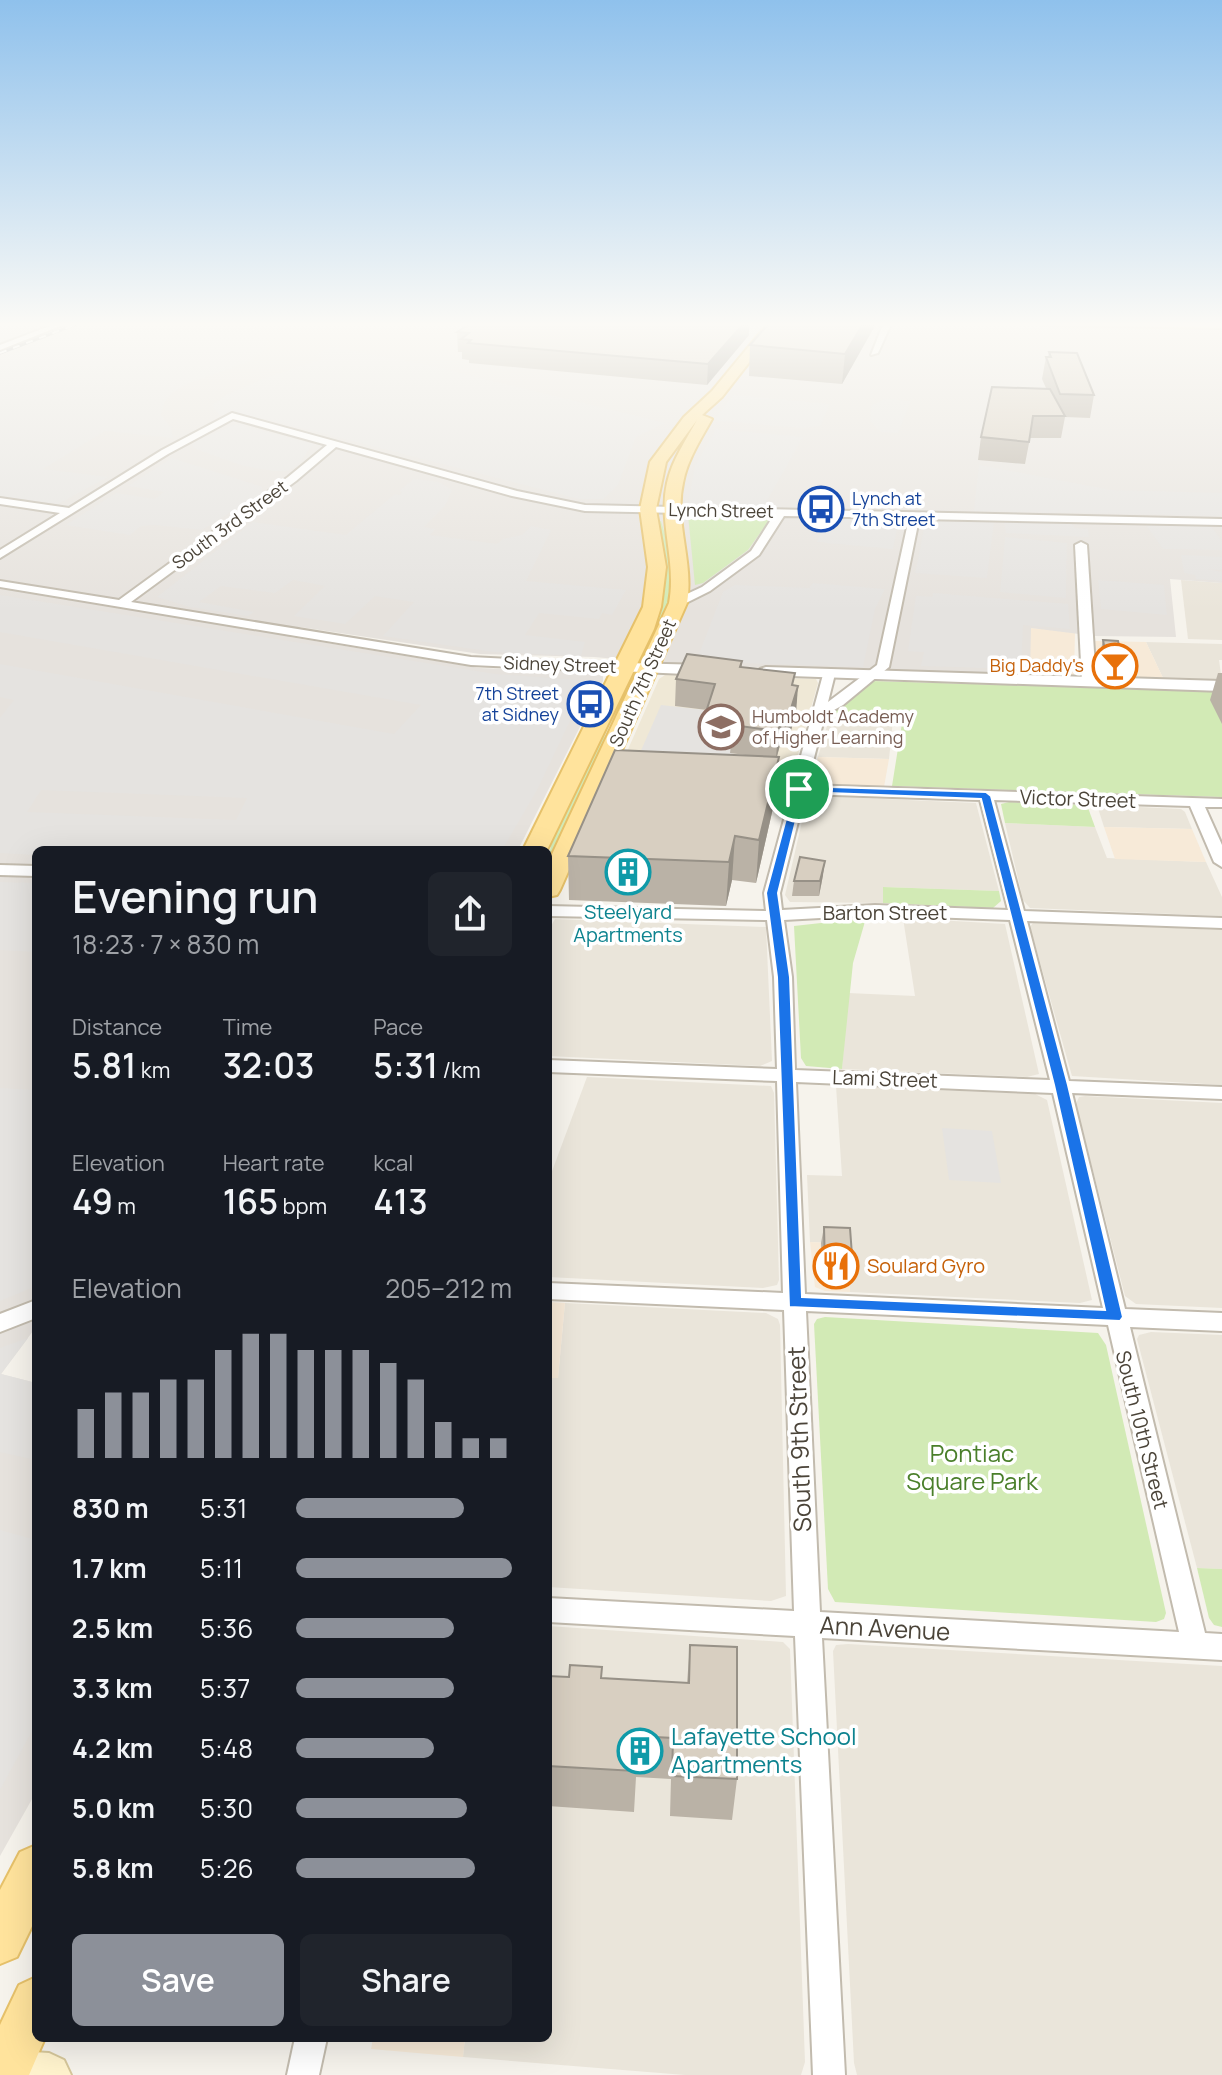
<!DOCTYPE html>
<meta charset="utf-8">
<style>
body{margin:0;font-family:Manrope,sans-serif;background:#20242c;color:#f1f3f6;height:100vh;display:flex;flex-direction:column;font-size:30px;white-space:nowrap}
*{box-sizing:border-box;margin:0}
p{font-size:26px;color:#9ea1a6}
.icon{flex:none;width:44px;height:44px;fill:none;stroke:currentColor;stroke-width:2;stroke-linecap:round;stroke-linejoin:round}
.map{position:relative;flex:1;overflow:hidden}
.panel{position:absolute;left:32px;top:846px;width:520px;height:1196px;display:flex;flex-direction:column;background:#171b24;border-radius:12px;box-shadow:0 8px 32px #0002}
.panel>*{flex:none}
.pin{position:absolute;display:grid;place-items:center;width:68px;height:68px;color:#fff;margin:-34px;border:4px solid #fff;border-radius:50%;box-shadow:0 2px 8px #0007}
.round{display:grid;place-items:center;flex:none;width:84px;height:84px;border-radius:12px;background:#20242c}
.overview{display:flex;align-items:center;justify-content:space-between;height:136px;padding:0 40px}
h1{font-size:44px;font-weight:600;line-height:60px}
.stats{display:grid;grid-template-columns:repeat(3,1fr);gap:12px;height:136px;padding:8px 40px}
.stats div{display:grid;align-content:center}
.stats b{font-size:34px;font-weight:600}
.stats small{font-size:22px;font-weight:400}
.stats p{font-size:22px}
.chart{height:224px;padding:16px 40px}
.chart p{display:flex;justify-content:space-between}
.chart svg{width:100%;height:144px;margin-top:8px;stroke:#8c9099;stroke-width:6}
.button{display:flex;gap:16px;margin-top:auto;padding:16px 40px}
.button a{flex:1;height:92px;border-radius:12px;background:#8c9099;color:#fff;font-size:32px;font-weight:600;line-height:92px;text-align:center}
.button a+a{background:#20242c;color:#f1f3f6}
ul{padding:0 40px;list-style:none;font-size:26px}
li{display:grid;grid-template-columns:128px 96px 1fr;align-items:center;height:60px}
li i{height:20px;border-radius:10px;background:#8c9099}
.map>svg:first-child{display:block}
</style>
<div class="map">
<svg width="1222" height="2075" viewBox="0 0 1222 2075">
<rect width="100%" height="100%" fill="#f6f3ec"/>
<!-- residential -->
<g fill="#eae5da">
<path d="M1181,580L1222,583V640L1188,639Z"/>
<path d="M1146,642L1222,644V660H1219L1222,682L1164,680Z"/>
<path d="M829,719L893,720L889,759L818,757Z"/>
<path d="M816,796L976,803L999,891L884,887L883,903L790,902L785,895L807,800Z"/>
<path d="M1097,805L1181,809L1185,812L1192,829L1104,827Z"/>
<path d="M1005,823L1095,827L1107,858L1206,862L1222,897V916L1030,908L1023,900Z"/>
<path d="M903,918L1005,924L1039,1074L1027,1077L842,1069L848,993L915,996Z"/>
<path d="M555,919L766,927L772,1061L760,1066L548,1056V931Z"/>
<path d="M1038,922L1222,930V1085L1072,1076L1030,927L1033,923Z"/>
<path d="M587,1077L771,1086L774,1093L779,1280L777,1285L763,1288L548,1277V1182Z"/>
<path d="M836,1086L1035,1094L1047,1100L1092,1300L1080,1303L850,1292L848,1244L810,1242L807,1175L842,1176Z"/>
<path d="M1085,1096L1222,1103V1308L1136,1304L1125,1296L1076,1104L1079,1097Z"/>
<path d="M565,1303L766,1313L778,1319L780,1325L786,1596L771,1601L548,1587V1378H558Z"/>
<path d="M1151,1332L1222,1335V1569L1197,1568L1137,1339L1139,1335Z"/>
<path d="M548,1626L783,1642L790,1649L805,2062L801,2075H685L463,2057L465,2038H548Z"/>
<path d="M848,1644L1222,1666V2075H857L854,2063L833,1651L836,1645Z"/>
</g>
<!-- commercial -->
<g fill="#f7ead8">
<path d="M1030,628L1075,631L1074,676L1030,675Z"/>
<path d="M1095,641L1146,642L1164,680L1098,676Z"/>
<path d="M818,757L889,759L884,787L816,784L813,779Z"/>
<path d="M1104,827L1192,829L1206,862L1115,859Z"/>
<path d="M810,1242L848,1244L850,1292L825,1291L815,1287Z"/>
<path d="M548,1302L565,1303L558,1378H548Z"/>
<path d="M373,2038H465L463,2057L371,2049Z"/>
</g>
<!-- industrial -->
<path fill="#e6e2dd" d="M0,322H1222V583L1170,579L1176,637L1095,636L1031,628L1030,675L685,665L594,657L480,654L300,627L290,637L479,668L589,672L603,676V681L518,850H36V1327L1,1374L36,1383V1792L0,1856Z"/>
<!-- education -->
<path fill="#efe8d6" d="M665,675L816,679L818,683L791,780L784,783L628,778L618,772L659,679Z"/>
<!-- green -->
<g fill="#d2eab5">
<path d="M688,515L760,516L767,518L768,522L748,550L703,583L695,585Z"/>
<path d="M661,521L676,571L672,600L646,654L644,652L662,610L656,522Z"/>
<path d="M872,681L1222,691V797L892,786L903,717L831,713Z"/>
<path d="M627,684L605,735L597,765L548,870C548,818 602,733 627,684Z"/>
<path d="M1009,802L1087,805L1095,827L1005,823L1001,804Z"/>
<path d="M883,887L999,891L1001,901L993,908L883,903Z"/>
<path d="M866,918L853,963L842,1069L806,1066L801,1058L794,926Z"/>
<path d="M825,1317L1098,1333L1106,1345L1166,1613L1164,1619L1156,1622L835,1602L828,1589L814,1324L817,1319Z"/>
<path d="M1197,1568L1222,1569V1627L1214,1625L1209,1618Z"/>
</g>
<!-- parking -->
<g fill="#e5e3e0" fill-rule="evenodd">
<path d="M92,322H230L260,330L271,345L250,361L189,383L171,393L163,405L161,415L171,428L173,438L105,431L43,469L108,477L58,504L0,496V359Z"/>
<path d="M331,347L427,365L665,423L636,437L618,485L603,499H579L270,420L219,415L212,405L227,395L265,378L322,359L316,355Z"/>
<path d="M734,395L830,404L820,426L802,428L718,421L715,418Z"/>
<path d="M884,399L911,401L898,433L881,432L870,421L871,406Z"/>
<path d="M236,424L313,444L298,465L288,471H273L244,466L193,448L192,443Z"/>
<path d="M716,429L803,437L764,506L688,504L695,466Z"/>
<path d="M172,458L262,487V493L202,530L155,525L141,526L130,535L66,525L116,493L155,499L164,492L128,486Z"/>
<path d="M979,465L1111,490L1222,493V516L974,511Z"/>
<path d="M414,479L439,482L452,490L445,506L424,527L435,529L430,535L497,544L503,539L522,535L531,526L551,530L526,581L626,590L612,615L602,613L599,619L539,613L525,635L585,642L581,656L494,652L383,636L414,602L375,596L345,624L294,616L325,586L293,580L275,593L221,586L199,602L254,612L248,616L190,607L157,597L253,522L346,535L395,494L400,495L402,492L399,491Z"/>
<path d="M827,516L899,520L893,549L817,542Z"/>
<path d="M926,519L994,522L987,578L915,573Z"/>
<path d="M1004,522L1071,523L1075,528L1088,529L1089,537L1006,533Z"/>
<path d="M1145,524L1211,526L1222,541V550L1163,549Z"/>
<path d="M1005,537L1067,543L1066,598L1000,592Z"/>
<path d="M1181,555L1222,557V570L1206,569L1222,572V581L1196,579L1195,575L1184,573Z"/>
<path d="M1098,580L1164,585L1167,615L1101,609Z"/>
<path d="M813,583L885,589L875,609L863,667L709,662L699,654L723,592L735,585L809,588Z"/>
<path d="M933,593L1068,604L1070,629L1023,625L1021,669L921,666L924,652L908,651L916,596L932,597Z"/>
<path d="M0,595L495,674L589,681L537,790L502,850H36V855L0,853V718L14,700L0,697V664L394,734L421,705L0,632ZM41,790L247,798L236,820L27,812Z"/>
<path d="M661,705L714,711L706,737L733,745L731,753L785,762L782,779L632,771Z"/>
<path d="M0,882L36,883V952L0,950Z"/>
<path d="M0,1088L36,1090V1286L0,1301Z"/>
<path d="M942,1128L992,1131L1001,1183L949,1180Z"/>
<path d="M28,1338L1,1374L36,1383V1460L0,1452V1348Z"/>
<path d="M0,1530L36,1540V1724L0,1790Z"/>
</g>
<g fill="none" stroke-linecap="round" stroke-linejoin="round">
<!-- minor casing -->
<g stroke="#c2bbae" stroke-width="4">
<g id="minor">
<path d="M60,322L68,323L0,350V345Z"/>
<path d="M884,322H892L878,353L871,355Z"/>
<path d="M232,413L517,491L585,505L1222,519V525L919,519L889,667L843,705L825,715L807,785L1222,799V807H1205L1222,845V867L1214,862L1190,806L994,800L1024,911L1222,918V928L1027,921L1069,1081L1222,1087V1099L1072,1093L1125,1309L1222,1313V1331L1130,1327L1205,1633L1222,1634V1660L822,1638L845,2075H813L795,1636L548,1622V1598L794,1611L784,1310L548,1299V1283L783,1293L777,1081L548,1072V1060L777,1069L774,977L767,920L548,916V906L766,911L764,893L791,794L754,792L747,788L754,784L793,785L824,671L835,674L828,702L877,665L909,518L784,516L759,555L710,591L678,607L674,606V600L702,587L751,551L774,515L585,511L512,496L336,447L296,481L131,602L471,657L630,665V671L625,672L471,665L0,587V581L119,600L288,477L327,445L233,419L168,454L0,558V550L60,513L0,504V498L69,508L162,450ZM805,794L980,800L1008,910L875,905L782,910L780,893ZM875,915L1010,920L1050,1080L795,1070L792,977L784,920ZM796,1082L1053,1093L1103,1308L805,1294ZM806,1311L1108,1325L1179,1632L820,1612Z"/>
<path d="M1081,542L1087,545L1096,682L1089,686L1082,682L1075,545Z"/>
<path d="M0,865L36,866V876L0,875Z"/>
<path d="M36,1300V1318L0,1332V1314Z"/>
<path d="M295,2038H327L319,2075H287Z"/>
</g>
</g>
<!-- tertiary casing -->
<g stroke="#c2bbae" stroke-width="4">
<g id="tertiary">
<path d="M625,663L707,665L715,670L707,675L619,671L617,668Z"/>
<path d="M766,667L1222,681V691L760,675V669Z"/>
</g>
</g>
<!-- secondary casing -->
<g stroke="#d6c79b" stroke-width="4">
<g id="secondary">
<path d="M1037,322H1222V328L1042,325Z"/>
<path d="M0,2050L49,2053L64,2060L71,2075H0Z"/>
</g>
</g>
<!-- primary casing -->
<g stroke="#e6c16a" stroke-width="4">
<g id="primary">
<path d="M769,322H781L722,397L702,415L712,419C701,439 687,460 683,483C674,522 694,562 687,603L560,890L557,895L548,897V863L669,603C677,562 658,522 667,483C672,460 686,440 697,420L666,462L656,509L666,567L661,607L654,629L547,850H523L643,607L648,567L640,509L650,462L684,417L712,391Z"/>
<path d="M36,1845V1918L17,1957L0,1964V1890L20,1852Z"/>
<path d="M36,1977V2038H45L29,2075H0V2025L19,1985Z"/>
</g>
</g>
<!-- minor -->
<use href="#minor" fill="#fff" fill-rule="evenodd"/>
<!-- tertiary -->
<use href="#tertiary" fill="#fff" fill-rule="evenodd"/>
<!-- secondary -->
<use href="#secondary" fill="#fff3cd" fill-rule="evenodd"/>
<!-- primary -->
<use href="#primary" fill="#ffe39c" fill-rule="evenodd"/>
<!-- rail casing -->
<g stroke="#9a9a9a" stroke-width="3">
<path id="rail" d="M0,353L82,322"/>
</g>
<!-- rail -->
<use href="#rail" stroke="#fff" stroke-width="2" stroke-dasharray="7" stroke-linecap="butt"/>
</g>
<!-- wall -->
<g fill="#bab2a6">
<path d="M877,322L842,384L749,376L750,345Z"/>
<path d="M457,332L749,335L707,385L469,363V360L462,359V352H458Z"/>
<path d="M1049,352L1094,395L1090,418L1065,417L1061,438H1030L1025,464L978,460L981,437L1046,388L1042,379L1046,357H1048Z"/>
<path d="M1103,640L1122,658L1118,671L1103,670L1100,654Z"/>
<path d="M742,661V667L794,686L796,714L786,746L780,745L777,757L775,799L756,883L732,880L726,906L569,900L568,856L753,756L730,753L731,745L712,743V738L706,737L707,710L675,706L676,679Z"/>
<path d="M1218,673H1222V724L1210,700Z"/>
<path d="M823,875L819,896H792L794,881Z"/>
<path d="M824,1227L853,1269L850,1285L823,1283L821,1243Z"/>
<path d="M690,1645L737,1779L732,1820L670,1816L671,1779L636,1777L634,1812L548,1806V1676L569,1677L602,1667V1678L687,1683Z"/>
</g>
<!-- shaded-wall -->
<g fill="#979187">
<path d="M745,322H749V335L707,385L708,364Z"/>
<path d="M864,322H877L842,384L845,354Z"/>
<path d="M798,686L796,714L786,746L788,718Z"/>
<path d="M782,717L780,745L776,759L778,731Z"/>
<path d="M779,757L775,799L756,883L759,840Z"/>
<path d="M735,836L732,880L726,906L729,862Z"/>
<path d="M825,861L823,875L819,896L820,881Z"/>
</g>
<!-- building -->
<g fill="#d8cfc1" stroke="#979187" stroke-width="2">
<path d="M473,322H745L708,364L468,343L471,340L461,339L469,333L457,332Z"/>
<path d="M770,322H864L845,354L750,345Z"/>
<path d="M1049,352L1077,353L1094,395L1060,394L1046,357H1051Z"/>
<path d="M992,387L1050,389L1065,416H1033L1029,442L981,437Z"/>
<path d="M1103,640L1118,641L1122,658L1106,656Z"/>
<path d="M687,654L742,661L740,667L795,673L792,685L798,686L788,718L782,717L778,731L732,725L735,718L713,715L715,710L707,709L715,684L676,679Z"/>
<path d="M615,750L779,757L759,840L735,836L729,862L568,856Z"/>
<path d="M800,857L825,861L820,881H794Z"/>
<path d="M824,1227L850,1228L853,1269L825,1267Z"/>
<path d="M690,1645L737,1647V1779L672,1776L673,1738L637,1736L635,1771L548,1766V1676L569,1677L570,1665L602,1667L601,1678L689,1683Z"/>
</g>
<!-- sky -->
<linearGradient id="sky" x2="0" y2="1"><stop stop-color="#8fc1ec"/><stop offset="0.53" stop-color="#fbfaf6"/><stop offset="1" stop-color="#fbfaf6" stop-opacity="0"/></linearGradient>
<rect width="1222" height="612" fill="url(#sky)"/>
<!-- route -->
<path fill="#1a73e8" stroke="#fff" stroke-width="2" fill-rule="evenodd" d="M799,786L986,792L991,796L1068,1085L1123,1317L1120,1321L789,1307L777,977L766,893L794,789ZM803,792L981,799L1054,1085L1105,1310L802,1297L790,977L778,893Z"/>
<!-- icons -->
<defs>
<g id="bus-ring" transform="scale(2.3)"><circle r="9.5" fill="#fff" stroke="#1a4fb4" stroke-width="1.5"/><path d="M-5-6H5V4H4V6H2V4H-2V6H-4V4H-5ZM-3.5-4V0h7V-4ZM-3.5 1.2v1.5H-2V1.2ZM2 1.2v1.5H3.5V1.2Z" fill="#1a4fb4"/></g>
<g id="bar-ring" transform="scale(2.3)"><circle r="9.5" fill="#fff" stroke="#e8710a" stroke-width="1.5"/><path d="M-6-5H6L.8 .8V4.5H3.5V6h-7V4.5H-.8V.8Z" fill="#e8710a"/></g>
<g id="school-ring" transform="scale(2.3)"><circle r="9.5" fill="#fff" stroke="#8d6e63" stroke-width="1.5"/><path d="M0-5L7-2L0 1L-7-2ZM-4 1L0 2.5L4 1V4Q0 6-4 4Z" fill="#8d6e63"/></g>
<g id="building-ring" transform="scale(2.3)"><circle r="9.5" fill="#fff" stroke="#0f9aa8" stroke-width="1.5"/><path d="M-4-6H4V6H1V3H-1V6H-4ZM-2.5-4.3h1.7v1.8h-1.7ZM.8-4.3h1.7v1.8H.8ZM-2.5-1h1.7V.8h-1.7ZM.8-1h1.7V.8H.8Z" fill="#0f9aa8"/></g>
<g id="restaurant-ring" transform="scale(2.3)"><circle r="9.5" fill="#fff" stroke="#e8710a" stroke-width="1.5"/><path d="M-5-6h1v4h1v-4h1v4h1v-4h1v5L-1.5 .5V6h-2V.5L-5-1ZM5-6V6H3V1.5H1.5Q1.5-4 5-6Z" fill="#e8710a"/></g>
</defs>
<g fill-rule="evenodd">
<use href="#bus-ring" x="821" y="509"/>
<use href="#bar-ring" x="1115" y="666"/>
<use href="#bus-ring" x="590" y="704"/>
<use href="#school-ring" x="721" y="727"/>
<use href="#building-ring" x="628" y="872"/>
<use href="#restaurant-ring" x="836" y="1266"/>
<use href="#building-ring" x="640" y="1751"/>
</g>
<g text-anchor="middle" stroke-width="7" stroke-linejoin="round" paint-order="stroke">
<!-- far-transit labels -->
<g font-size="18" fill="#164399" stroke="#fff" text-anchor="start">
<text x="852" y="505">Lynch at<tspan x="852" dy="21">7th Street</tspan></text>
<text x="559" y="700" text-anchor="end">7th Street<tspan x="559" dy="21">at Sidney</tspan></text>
</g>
<!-- far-street labels -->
<g font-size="18" fill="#4b4439" stroke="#fff">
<text transform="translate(721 511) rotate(1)" y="6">Lynch Street</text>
<text transform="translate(230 525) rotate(-36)" y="6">South 3rd Street</text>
<text transform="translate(560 665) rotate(2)" y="6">Sidney Street</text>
<text transform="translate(643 683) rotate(-66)" y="6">South 7th Street</text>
</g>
<!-- far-food labels -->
<g font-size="18" fill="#c56008" stroke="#fff" text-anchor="end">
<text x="1084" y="672">Big Daddy's</text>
</g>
<!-- far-education labels -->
<g font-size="18" fill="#785e54" stroke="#fff" text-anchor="start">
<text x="752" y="723">Humboldt Academy<tspan x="752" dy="21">of Higher Learning</tspan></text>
</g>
<!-- street labels -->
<g font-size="20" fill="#4b4439" stroke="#fff">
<text transform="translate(1078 799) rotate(2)" y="7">Victor Street</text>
<text x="885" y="920">Barton Street</text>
<text transform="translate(885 1079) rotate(2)" y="7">Lami Street</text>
<text transform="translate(1142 1430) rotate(76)" y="7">South 10th Street</text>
</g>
<!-- culture labels -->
<g font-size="20" fill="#0d838f" stroke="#fff">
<text x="628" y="919">Steelyard<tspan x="628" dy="23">Apartments</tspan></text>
</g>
<!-- food labels -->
<g font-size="20" fill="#c56008" stroke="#fff" text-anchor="start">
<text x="867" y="1273">Soulard Gyro</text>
</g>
<!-- near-street labels -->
<g font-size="24" fill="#4b4439" stroke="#fff">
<text transform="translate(800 1439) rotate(-92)" y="8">South 9th Street</text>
<text transform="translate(885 1629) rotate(3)" y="8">Ann Avenue</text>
</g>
<!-- near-park labels -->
<g font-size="24" fill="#4a7f2a" stroke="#fff">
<text x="972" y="1462">Pontiac<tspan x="972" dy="28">Square Park</tspan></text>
</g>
<!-- near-culture labels -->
<g font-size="24" fill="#0d838f" stroke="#fff" text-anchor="start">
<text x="671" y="1745">Lafayette School<tspan x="671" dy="28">Apartments</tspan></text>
</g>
</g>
</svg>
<div class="pin" style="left:799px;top:789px;background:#1e9e55"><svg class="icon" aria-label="arrive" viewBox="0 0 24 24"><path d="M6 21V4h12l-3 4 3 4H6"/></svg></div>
<section class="panel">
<div class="overview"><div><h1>Evening run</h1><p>18:23 · 7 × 830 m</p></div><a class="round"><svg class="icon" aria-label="share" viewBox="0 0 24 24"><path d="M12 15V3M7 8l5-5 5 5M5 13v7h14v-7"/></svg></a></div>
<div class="stats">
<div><p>Distance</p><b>5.81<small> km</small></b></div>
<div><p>Time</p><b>32:03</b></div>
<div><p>Pace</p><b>5:31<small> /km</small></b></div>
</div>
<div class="stats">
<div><p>Elevation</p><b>49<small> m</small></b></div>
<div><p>Heart rate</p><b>165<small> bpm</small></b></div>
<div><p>kcal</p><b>413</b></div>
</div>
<div class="chart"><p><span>Elevation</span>205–212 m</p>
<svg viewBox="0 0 160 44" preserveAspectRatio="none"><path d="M5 44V29M15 44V24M25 44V24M35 44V20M45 44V20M55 44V11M65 44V6M75 44V6M85 44V11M95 44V11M105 44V11M115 44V15M125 44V20M135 44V33M145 44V38M155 44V38"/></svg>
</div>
<ul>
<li><b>830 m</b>5:31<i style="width:78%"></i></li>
<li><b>1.7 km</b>5:11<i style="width:100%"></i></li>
<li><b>2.5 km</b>5:36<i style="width:73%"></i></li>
<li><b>3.3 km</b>5:37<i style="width:73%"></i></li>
<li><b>4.2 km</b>5:48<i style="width:64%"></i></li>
<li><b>5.0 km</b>5:30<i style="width:79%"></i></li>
<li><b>5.8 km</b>5:26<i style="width:83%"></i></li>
</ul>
<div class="button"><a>Save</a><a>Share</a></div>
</section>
</div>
